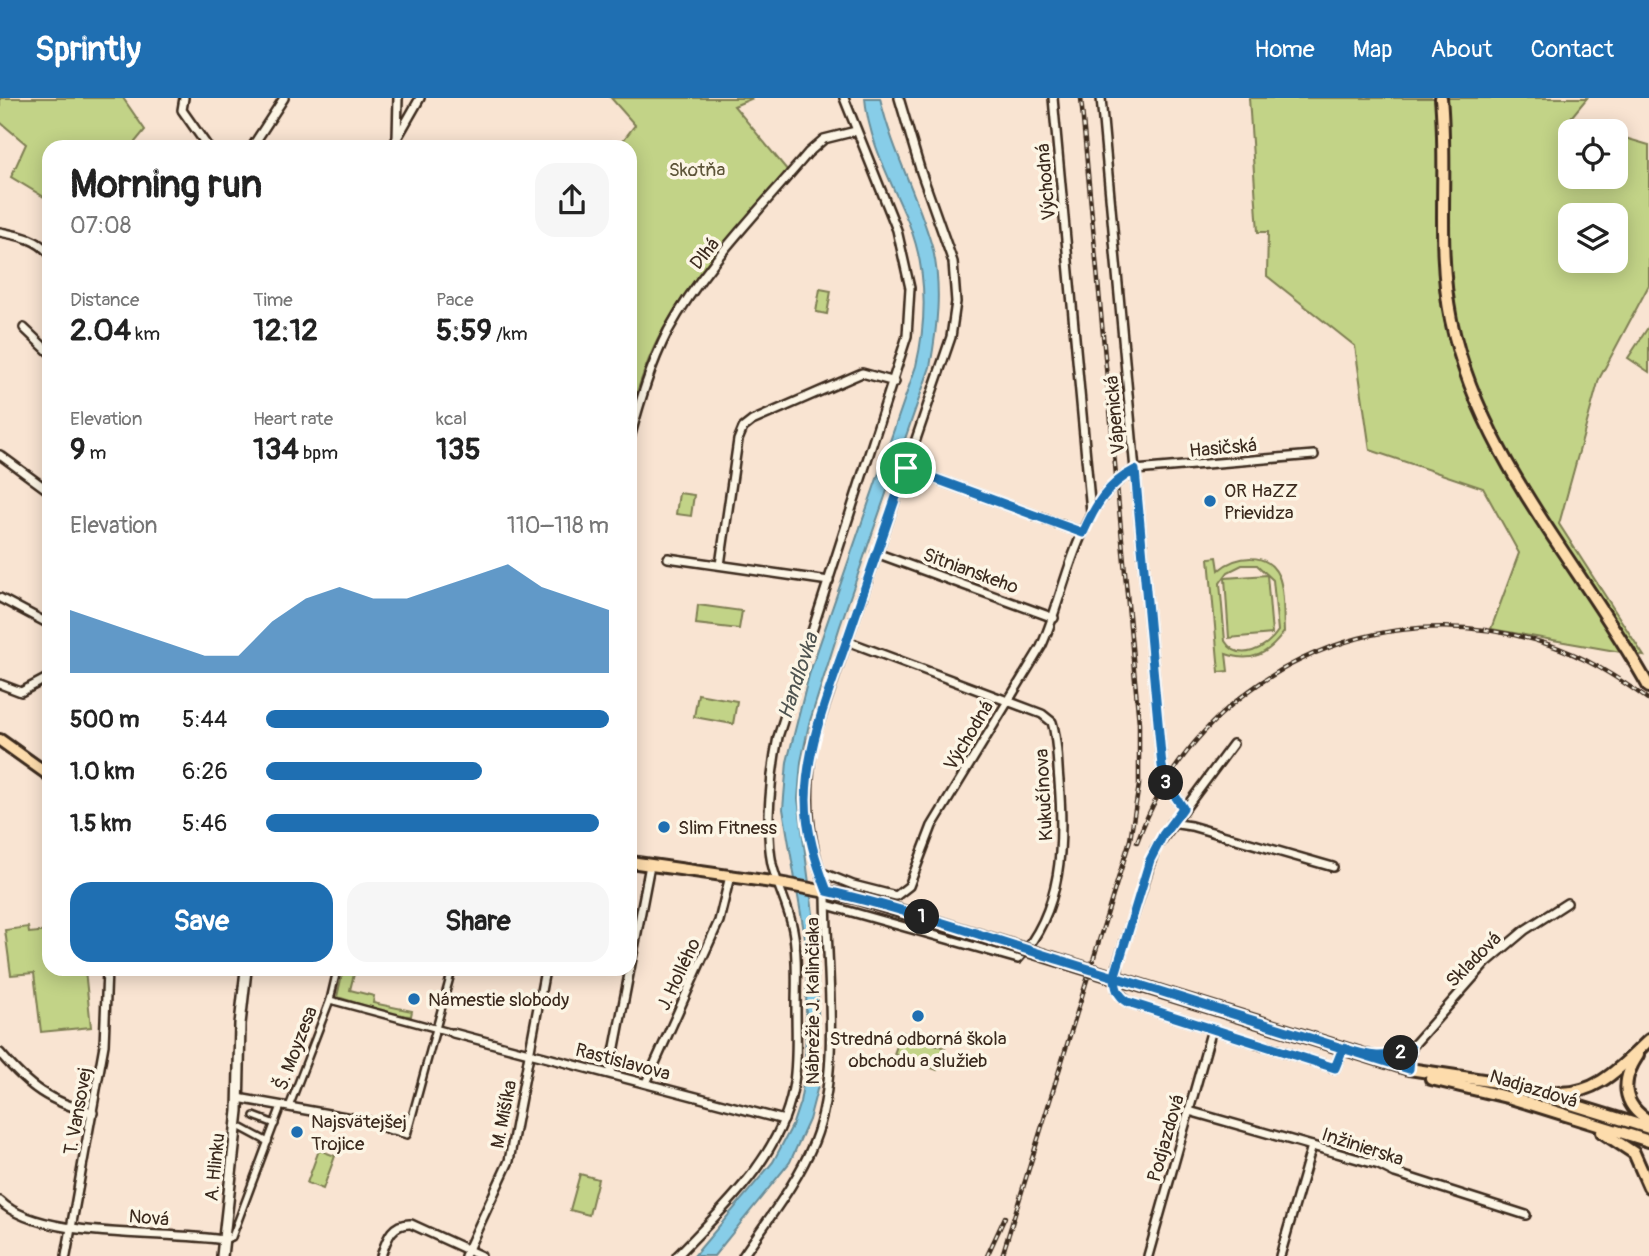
<!DOCTYPE html>
<meta charset="utf-8">
<style>
body{margin:0;font-family:Pangolin,sans-serif;background:#f6f6f6;color:#222;height:100vh;display:flex;flex-direction:column;font-size:26px;white-space:nowrap}
*{box-sizing:border-box;margin:0}
p{font-size:23px;color:#767676}
.icon{flex:none;width:38px;height:38px;fill:none;stroke:currentColor;stroke-width:2;stroke-linecap:round;stroke-linejoin:round}
.map{position:relative;flex:1;overflow:hidden}
.sheet{position:absolute;left:42px;top:42px;width:595px;height:836px;display:flex;flex-direction:column;background:#fff;border-radius:21px;box-shadow:0 4px 18px #0003}
.sheet>*{flex:none}
.controls{position:absolute;left:1558px;top:21px;display:grid;gap:14px}
.controls a{display:grid;place-items:center;width:70px;height:70px;border-radius:14px;background:#fff;box-shadow:0 4px 18px #0003;font-size:35px}
.pin{position:absolute;display:grid;place-items:center;width:60px;height:60px;color:#fff;margin:-30px;border:4px solid #fff;border-radius:50%;box-shadow:0 2px 7px #0007}
.km{position:absolute;width:35px;height:35px;margin:-18px;border-radius:50%;background:#222;color:#fff;font-size:19px;line-height:35px;text-align:center}
.round{display:grid;place-items:center;flex:none;width:74px;height:74px;border-radius:21px;background:#f6f6f6}
.headline{display:flex;align-items:center;justify-content:space-between;height:119px;padding:0 28px}
h1{font-size:38px;font-weight:800;line-height:52px}
.stats{display:grid;grid-template-columns:repeat(3,1fr);gap:10px;height:119px;padding:7px 28px}
.stats div{display:grid;align-content:center}
.stats b{font-size:30px;font-weight:800}
.stats small{font-size:19px;font-weight:400}
.stats p{font-size:19px}
.chart{height:196px;padding:14px 28px}
.chart p{display:flex;justify-content:space-between}
.chart svg{width:100%;height:126px;margin-top:7px;fill:#1f6fb2;opacity:.7}
.button{display:flex;gap:14px;margin-top:auto;padding:14px 28px}
.button a{flex:1;height:80px;border-radius:21px;background:#1f6fb2;color:#fff;font-size:28px;font-weight:800;line-height:80px;text-align:center}
.button a+a{background:#f6f6f6;color:#222}
ul{padding:0 28px;list-style:none;font-size:23px}
li{display:grid;grid-template-columns:112px 84px 1fr;align-items:center;height:52px}
li i{height:18px;border-radius:9px;background:#1f6fb2}
header{display:flex;align-items:center;gap:42px;box-sizing:border-box;height:98px;padding:0 35px;background:#1f6fb2;color:#fff}
header strong{font-size:33px}
nav{display:flex;gap:38px;margin-inline-start:auto;font-size:24px}
.map>svg:first-child{display:block}
</style>
<header>
<strong>Sprintly</strong>
<nav><a>Home</a><a>Map</a><a>About</a><a>Contact</a></nav>
</header>
<div class="map">
<svg width="1649" height="1158" viewBox="0 0 1649 1158">
<rect width="100%" height="100%" fill="#f9e4d2"/>
<filter id="ink" filterUnits="userSpaceOnUse"><feTurbulence type="fractalNoise" baseFrequency=".0143" numOctaves="2"/><feDisplacementMap in="SourceGraphic" scale="14" xChannelSelector="R" yChannelSelector="G"/><feConvolveMatrix kernelMatrix="1 2 1 2 8 2 1 2 1" color-interpolation-filters="sRGB"/></filter>
<g filter="url(#ink)">
<!-- green -->
<g fill="#c2d387" stroke="#7e7e52" stroke-width="2" fill-rule="evenodd">
<path d="M0,0H123L145,32L131,49H49V102L11,79L26,46L0,24Z"/>
<path d="M611,0H753L734,8L788,73C740,125 692,177 659,239C646,263 639,290 630,315V49H618L635,27Z"/>
<path d="M1249,0H1587L1568,23L1602,33H1570V79H1615V37L1649,47V187L1599,281L1559,426L1644,558L1491,531L1519,455L1483,390L1370,352L1355,248L1267,178L1268,134H1258ZM1570,117H1615V163H1570Z"/>
<path d="M820,191L831,193L827,216L816,214Z"/>
<path d="M1649,228V274L1628,260Z"/>
<path d="M679,395L694,397L691,418L676,416Z"/>
<path d="M1217,459L1219,472C1236,458 1268,452 1279,479C1285,494 1283,518 1284,534C1269,556 1252,565 1226,556L1228,573L1219,574L1209,460ZM1242,467H1257L1273,482L1278,533C1267,550 1239,566 1225,543L1220,485L1228,474Z"/>
<path d="M1267,477L1272,536L1229,540L1225,480Z"/>
<path d="M698,507L742,513L739,531L696,526Z"/>
<path d="M698,596L737,603L733,626L694,619Z"/>
<path d="M28,829L29,835L49,833V872H85L91,929L41,934L34,875L11,877L5,832Z"/>
<path d="M343,872H355L350,892L374,898L373,905L412,913L411,918C386,918 361,905 337,899Z"/>
<path d="M902,934L945,950L937,972L894,956Z"/>
<path d="M319,1052L335,1058L323,1091L307,1085Z"/>
<path d="M580,1076L598,1081L589,1117L570,1112Z"/>
</g>
<!-- water -->
<path fill="#87cde8" stroke="#698c97" stroke-width="2" d="M865,0H880C892,53 919,100 933,152C942,190 937,231 930,269L840,528L809,626L801,664L798,701L817,846L819,984L809,1022L790,1064L714,1158H694L773,1064L792,1028L800,1004L805,976L807,851L783,711L787,664L809,577L916,268C927,221 927,172 909,126C893,87 868,43 865,0Z"/>
<g fill="none" stroke-linecap="round" stroke-linejoin="round">
<!-- pedestrian casing -->
<g stroke="#3b2a1e" stroke-width="10">
<g id="pedestrian">
<path d="M337,872L330,902L453,935"/>
<path d="M289,1009L330,902"/>
<path d="M254,1018L275,1026"/>
<path d="M242,1030L268,1044"/>
<path d="M391,1032L407,1037L452,872"/>
<path d="M224,1142L232,1139L281,1008"/>
</g>
</g>
<!-- minor casing -->
<g stroke="#3b2a1e" stroke-width="12">
<g id="minor">
<path d="M184,0L182,12L208,49"/>
<path d="M1053,0L1091,414"/>
<path d="M1101,0L1162,668L1166,684L1183,710"/>
<path d="M397,41L398,0"/>
<path d="M252,49L284,0"/>
<path d="M392,49L420,0"/>
<path d="M0,134C19,138 36,140 49,155"/>
<path d="M24,230L49,254"/>
<path d="M630,340C640,303 651,266 668,233C704,167 760,112 808,55L824,41L856,33"/>
<path d="M0,357L49,393"/>
<path d="M906,370L1083,435"/>
<path d="M876,455L1054,520"/>
<path d="M668,460L829,483"/>
<path d="M720,467L738,342L743,330L752,323L862,275L895,284"/>
<path d="M0,500L49,526"/>
<path d="M0,586L21,594L49,579"/>
<path d="M1233,646L1155,751L1118,865L1117,892L1128,904L1335,970L1343,950"/>
<path d="M1171,725L1191,728L1333,769"/>
<path d="M823,775L853,787L896,798L909,788L932,728L1041,549C1067,493 1076,402 1135,372L1314,357"/>
<path d="M827,807L1018,861C1063,812 1064,746 1059,683C1057,663 1058,643 1052,624L1042,616L847,543"/>
<path d="M453,935L784,1022"/>
<path d="M0,955C30,990 48,1003 93,1015"/>
<path d="M1379,959H1393L1411,950"/>
<path d="M1409,971L1411,950L1486,865L1525,832L1567,805"/>
<path d="M610,975L650,767"/>
<path d="M646,985L719,823L730,778"/>
<path d="M238,1000L368,1023L391,1032"/>
<path d="M1189,1013L1379,1067L1395,1075L1526,1117"/>
<path d="M0,1103C40,1143 167,1132 224,1142"/>
<path d="M66,1158L104,947L107,872"/>
<path d="M381,1158C387,1141 391,1125 411,1126L481,1158"/>
<path d="M465,1158L509,1063L545,872"/>
<path d="M677,1158C723,1110 781,1058 793,990C798,964 796,937 796,911C796,885 798,858 793,832C789,809 777,788 772,766C765,731 771,674 778,639L907,238L910,190L897,132L844,0"/>
<path d="M743,1158C768,1121 797,1085 814,1044C842,975 826,869 826,793C807,736 805,706 812,645L951,239L956,204L953,164L921,74L899,0"/>
<path d="M1148,1158L1212,931"/>
<path d="M1280,1158L1312,1048"/>
</g>
</g>
<!-- tertiary casing -->
<g stroke="#3b2a1e" stroke-width="14">
<path id="tertiary" d="M222,1158L238,1013L240,926L246,872"/>
</g>
<!-- primary casing -->
<g stroke="#3b2a1e" stroke-width="16">
<g id="primary">
<path d="M1441,0C1448,74 1436,148 1451,222C1480,362 1582,467 1649,589"/>
<path d="M0,642L49,677"/>
<path d="M630,764L779,785L858,800"/>
<path d="M1255,923L1409,971L1503,985L1649,1030"/>
<path d="M1638,957C1621,982 1621,1006 1649,1023"/>
<path d="M1431,981L1511,1000L1649,1043"/>
<path d="M1552,994C1594,1000 1621,969 1649,942"/>
<path d="M1602,1034L1634,1055L1649,1089"/>
</g>
</g>
<!-- pedestrian -->
<use href="#pedestrian" stroke="#fcf5e5" stroke-width="5"/>
<!-- minor -->
<use href="#minor" stroke="#fcf5e5" stroke-width="7"/>
<!-- tertiary -->
<use href="#tertiary" stroke="#fcf5e5" stroke-width="9"/>
<!-- primary -->
<use href="#primary" stroke="#fddcac" stroke-width="10"/>
<!-- rail casing -->
<g stroke="#3b2a1e" stroke-width="4.5">
<g id="rail">
<path d="M1137,744C1199,576 1377,491 1547,546C1584,558 1617,579 1649,602"/>
<path d="M987,1158L1005,1119"/>
<path d="M1002,1158L1130,742L1139,687V625L1081,0"/>
</g>
</g>
<!-- rail -->
<use href="#rail" stroke="#fcf5e5" stroke-width="2" stroke-dasharray="5" stroke-linecap="butt"/>
<!-- primary-bridge casing -->
<g stroke="#3b2a1e" stroke-width="16" stroke-linecap="butt">
<path id="primary-bridge" d="M858,800L1255,923"/>
</g>
<!-- primary-bridge -->
<use href="#primary-bridge" stroke="#fddcac" stroke-width="10"/>
</g>
</g>
<g fill="none" stroke-linecap="round" stroke-linejoin="round" filter="url(#ink)">
<!-- route casing -->
<g stroke="#fff" stroke-width="14">
<path id="route" d="M906,370C886,427 867,484 847,542C829,594 807,645 806,701C806,734 816,764 827,793C906,811 983,838 1060,862C1177,898 1293,935 1409,971L1411,950C1385,962 1369,959 1343,950L1335,970L1128,904C1117,897 1115,889 1115,877L1150,762L1163,737L1183,710L1166,684L1162,668L1135,372C1107,386 1095,408 1083,435L906,370"/>
</g>
<!-- route -->
<use href="#route" stroke="#1f6fb2" stroke-width="9"/>
</g>
<!-- markers -->
<g fill="#1f6fb2" stroke="#fcf5e5" stroke-width="2.5">
<circle cx="1210" cy="403" r="7"/>
<circle cx="664" cy="729" r="7"/>
<circle cx="414" cy="901" r="7"/>
<circle cx="918" cy="918" r="7"/>
<circle cx="297" cy="1034" r="7"/>
</g>
<g text-anchor="middle" stroke-width="7" stroke-linejoin="round" paint-order="stroke">
<!-- park labels -->
<g font-size="19" fill="#5d5438" stroke="#fcf5e5">
<text x="697" y="78">Skotňa</text>
</g>
<!-- street labels -->
<g font-size="19" fill="#3b2a1e" stroke="#fcf5e5">
<text transform="translate(1045 84) rotate(-95)" y="7">Východná</text>
<text transform="translate(704 155) rotate(-51)" y="7">Dlhá</text>
<text transform="translate(1114 317) rotate(-95)" y="7">Vápenická</text>
<text transform="translate(1223 349) rotate(-5)" y="7">Hasičská</text>
<text transform="translate(971 472) rotate(20)" y="7">Sitnianskeho</text>
<text transform="translate(968 637) rotate(-59)" y="7">Východná</text>
<text transform="translate(1043 697) rotate(-93)" y="7">Kukučínova</text>
<text transform="translate(1473 861) rotate(-45)" y="7">Skladová</text>
<text transform="translate(678 876) rotate(-65)" y="7">J. Hollého</text>
<text transform="translate(812 903) rotate(-90)" y="7">Nábrežie J. Kalinčiaka</text>
<text transform="translate(295 950) rotate(-69)" y="7">Š. Moyzesa</text>
<text transform="translate(623 963) rotate(15)" y="7">Rastislavova</text>
<text transform="translate(1534 990) rotate(17)" y="7">Nadjazdová</text>
<text transform="translate(77 1013) rotate(-80)" y="7">T. Vansovej</text>
<text transform="translate(503 1016) rotate(-79)" y="7">M. Mišíka</text>
<text transform="translate(1165 1040) rotate(-74)" y="7">Podjazdová</text>
<text transform="translate(1363 1048) rotate(18)" y="7">Inžinierska</text>
<text transform="translate(214 1069) rotate(-84)" y="7">A. Hlinku</text>
<text transform="translate(149 1119) rotate(5)" y="7">Nová</text>
</g>
<!-- poi labels -->
<g font-size="19" fill="#3b2a1e" stroke="#fcf5e5" text-anchor="start">
<text x="1224" y="399">OR HaZZ<tspan x="1224" dy="22">Prievidza</tspan></text>
<text x="678" y="736">Slim Fitness</text>
<text x="428" y="908">Námestie slobody</text>
<text x="918" y="947" text-anchor="middle">Stredná odborná škola<tspan x="918" dy="22">obchodu a služieb</tspan></text>
<text x="311" y="1030">Najsvätejšej<tspan x="311" dy="22">Trojice</tspan></text>
</g>
<!-- water labels -->
<g font-size="21" font-style="italic" fill="#4e5350" stroke="#fcf5e5">
<text transform="translate(798 578) rotate(-72)" y="7">Handlovka</text>
</g>
</g>
</svg>
<div class="controls">
<a><svg class="icon" aria-label="locate" viewBox="0 0 24 24"><circle cx="12" cy="12" r="6"/><path d="M12 2v4M12 18v4M2 12h4M18 12h4"/></svg></a>
<a><svg class="icon" aria-label="layers" viewBox="0 0 24 24"><path d="M12 4l9 5-9 5-9-5zM3 14l9 5 9-5"/></svg></a>
</div>
<div class="pin" style="left:906px;top:370px;background:#1e9e55"><svg class="icon" aria-label="arrive" viewBox="0 0 24 24"><path d="M6 21V4h12l-3 4 3 4H6"/></svg></div>
<b class="km" style="left:922px;top:819px">1</b>
<b class="km" style="left:1401px;top:955px">2</b>
<b class="km" style="left:1166px;top:685px">3</b>
<section class="sheet">
<div class="headline"><div><h1>Morning run</h1><p>07:08</p></div><a class="round"><svg class="icon" aria-label="share" viewBox="0 0 24 24"><path d="M12 15V3M7 8l5-5 5 5M5 13v7h14v-7"/></svg></a></div>
<div class="stats">
<div><p>Distance</p><b>2.04<small> km</small></b></div>
<div><p>Time</p><b>12:12</b></div>
<div><p>Pace</p><b>5:59<small> /km</small></b></div>
</div>
<div class="stats">
<div><p>Elevation</p><b>9<small> m</small></b></div>
<div><p>Heart rate</p><b>134<small> bpm</small></b></div>
<div><p>kcal</p><b>135</b></div>
</div>
<div class="chart"><p><span>Elevation</span>110–118 m</p>
<svg viewBox="0 0 160 44" preserveAspectRatio="none"><path d="M0 44V22L10 26L20 30L30 34L40 38L50 38L60 26L70 18L80 14L90 18L100 18L110 14L120 10L130 6L140 14L150 18L160 22V44z"/></svg>
</div>
<ul>
<li><b>500 m</b>5:44<i style="width:100%"></i></li>
<li><b>1.0 km</b>6:26<i style="width:63%"></i></li>
<li><b>1.5 km</b>5:46<i style="width:97%"></i></li>
</ul>
<div class="button"><a>Save</a><a>Share</a></div>
</section>
</div>
